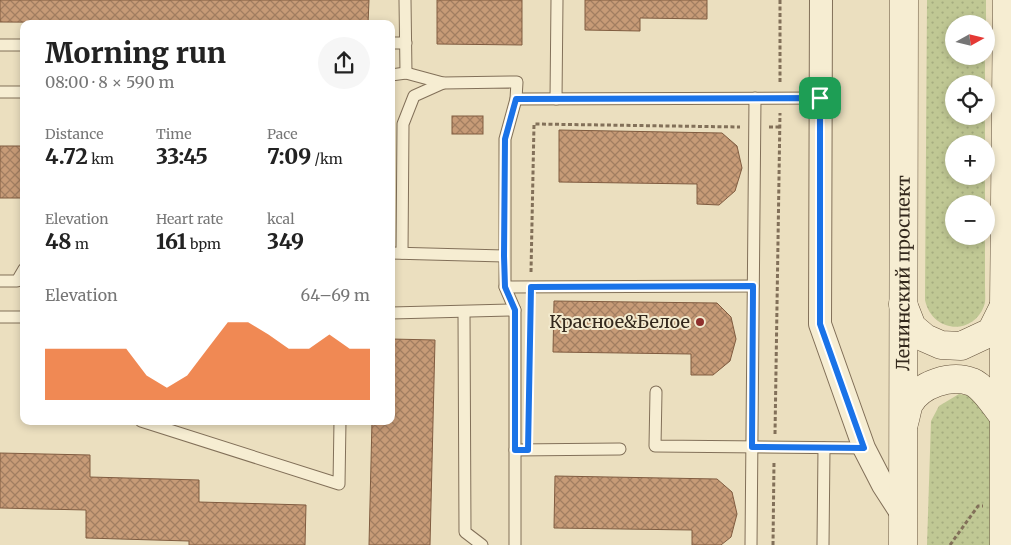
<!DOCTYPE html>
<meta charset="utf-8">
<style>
body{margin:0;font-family:Merriweather,serif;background:#f6f6f6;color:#222;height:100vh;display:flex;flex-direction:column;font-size:19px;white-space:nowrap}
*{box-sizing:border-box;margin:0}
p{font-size:16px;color:#767676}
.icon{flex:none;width:28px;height:28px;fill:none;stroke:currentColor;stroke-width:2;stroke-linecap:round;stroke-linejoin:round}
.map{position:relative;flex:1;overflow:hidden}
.side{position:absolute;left:20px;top:20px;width:375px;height:405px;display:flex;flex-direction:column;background:#fff;border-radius:10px;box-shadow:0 2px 8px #0003}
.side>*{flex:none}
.needle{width:32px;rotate:82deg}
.tools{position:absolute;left:945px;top:15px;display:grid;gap:10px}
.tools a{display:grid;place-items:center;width:50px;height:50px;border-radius:50%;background:#fff;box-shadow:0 2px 8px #0003;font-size:25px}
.pin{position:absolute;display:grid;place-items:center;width:42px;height:42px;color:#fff;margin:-21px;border-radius:10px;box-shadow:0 2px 8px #0006}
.round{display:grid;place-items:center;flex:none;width:52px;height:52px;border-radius:26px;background:#f6f6f6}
.headline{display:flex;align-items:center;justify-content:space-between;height:85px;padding:0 25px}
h1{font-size:28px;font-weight:800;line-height:38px}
.metrics{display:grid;grid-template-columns:repeat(3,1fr);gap:8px;height:85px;padding:5px 25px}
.metrics div{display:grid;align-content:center}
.metrics b{font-size:21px;font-weight:800}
.metrics small{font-size:14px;font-weight:400}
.metrics p{font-size:14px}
.chart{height:140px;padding:10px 25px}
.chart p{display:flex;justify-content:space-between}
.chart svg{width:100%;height:90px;margin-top:5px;fill:#ea580c;opacity:.7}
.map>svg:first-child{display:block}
</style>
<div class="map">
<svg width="1011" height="545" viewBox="0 0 1011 545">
<defs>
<pattern id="grass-dots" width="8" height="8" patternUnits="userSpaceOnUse" patternTransform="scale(1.25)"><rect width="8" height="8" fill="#c0c894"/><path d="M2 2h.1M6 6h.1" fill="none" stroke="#a5ac7f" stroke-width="1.8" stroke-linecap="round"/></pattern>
<pattern id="building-cross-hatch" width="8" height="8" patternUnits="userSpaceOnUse" patternTransform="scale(1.25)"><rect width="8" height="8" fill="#c79b77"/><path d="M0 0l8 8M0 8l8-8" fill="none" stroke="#a27e61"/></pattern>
</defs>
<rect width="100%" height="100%" fill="#ebdfbf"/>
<!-- grass -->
<g fill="url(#grass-dots)">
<path d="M927,0H986V24H954V56H985V84H954V116H985V144H954V176H985V204H954V236H985C985,253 985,270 985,287C985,293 986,301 984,306C973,336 932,333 925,300Z"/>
<path d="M959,394L980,397L990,417V545H927L931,421L939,406Z"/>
</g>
<!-- building -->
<g fill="url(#building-cross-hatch)" stroke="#805c40">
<path d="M0,0H369L368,24L0,22Z"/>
<path d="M437,0H522V45L437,44Z"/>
<path d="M585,0H707V19L640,18V31L585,30Z"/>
<rect x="452" y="116" width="31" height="18"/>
<path d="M559,130L722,133L737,146L742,168L735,191L719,205L697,204V184L559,182Z"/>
<rect x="0" y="146" width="24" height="52"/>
<path d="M554,301L717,303L731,317L736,339L730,361L713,375H691V354L553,352Z"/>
<path d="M391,339L435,340L430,545H369L372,421H391Z"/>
<path d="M0,453L90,455V477L199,480V502L306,505L305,545H189V541L86,538V510L0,508Z"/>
<path d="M555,476L717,479L732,492L737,514L731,537L721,545H692V530L554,528Z"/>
</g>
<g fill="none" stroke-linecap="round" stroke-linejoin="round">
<!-- lane casing -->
<g stroke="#827059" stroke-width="13">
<g id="lane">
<path d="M405,0L406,73"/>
<path d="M391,43H406"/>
<path d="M0,45H24"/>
<path d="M391,75L406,73L443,83L517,82L516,99L505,139V287L515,310V545"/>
<path d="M0,92H24"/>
<path d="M516,99L820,98"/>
<path d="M556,99L557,0"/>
<path d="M391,253L504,256"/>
<path d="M402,253L403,124L414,96L443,83"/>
<path d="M0,281H17L24,269"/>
<path d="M505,287L753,286"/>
<path d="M464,312L465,532L482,545"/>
<path d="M391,313L515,310"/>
<path d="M0,317H24"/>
<path d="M656,392L655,446L864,448"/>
<path d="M141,421L339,484L340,421"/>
<path d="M515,450L620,449"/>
<path d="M751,545L755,98"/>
<path d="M823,545L824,448"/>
</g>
</g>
<!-- street casing -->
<g stroke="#827059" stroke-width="24">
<path id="street" d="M821,0L820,324L864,448L883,485L903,516"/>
</g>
<!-- secondary casing -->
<g stroke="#64523c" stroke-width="29">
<g id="secondary">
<path d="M903,304L912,327L925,338L941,345L961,346L991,332L1004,306"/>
<path d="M904,423C906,417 907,409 909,404C920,384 951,374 972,382C984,387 996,407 1004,417"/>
<path id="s1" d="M903,545L904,0"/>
<path d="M1004,545V305L1007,0"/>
</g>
</g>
<!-- path -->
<g stroke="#827059" stroke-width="3" stroke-dasharray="4 2.5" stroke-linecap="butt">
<path d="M780,0V84"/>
<path d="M769,127H780"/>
<path d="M531,272L534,124L740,127"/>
<path d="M775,434L780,113"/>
<path d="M773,545L774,461"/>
<path d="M950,545L978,506H983"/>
</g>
<!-- lane -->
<use href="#lane" stroke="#f6edd2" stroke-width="11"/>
<!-- street -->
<use href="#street" stroke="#f6edd2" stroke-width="22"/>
<!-- secondary -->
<use href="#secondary" stroke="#f6edd2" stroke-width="28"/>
</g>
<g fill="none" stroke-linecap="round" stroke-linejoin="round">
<!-- route casing -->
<g stroke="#fff" stroke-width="10">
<path id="route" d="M820,98V324L864,448L752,447L753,286L531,287L528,450H515V310L505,287L504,256L505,139L516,99Z"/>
</g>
<!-- route -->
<use href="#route" stroke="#1a73e8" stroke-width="6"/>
</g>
<!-- markers -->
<circle fill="#8e2f2c" stroke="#f3eace" stroke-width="2" cx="700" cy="322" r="5"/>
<g text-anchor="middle" stroke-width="4" stroke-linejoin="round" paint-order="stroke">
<!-- street labels -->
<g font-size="18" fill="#33281c" stroke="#f3eace">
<text dy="6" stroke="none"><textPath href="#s1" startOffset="272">Ленинский проспект</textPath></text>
</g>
<!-- poi labels -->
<g font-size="18" fill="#33281c" stroke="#f3eace" text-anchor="end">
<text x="690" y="328">Красное&amp;Белое</text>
</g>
</g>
</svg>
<div class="tools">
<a><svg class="needle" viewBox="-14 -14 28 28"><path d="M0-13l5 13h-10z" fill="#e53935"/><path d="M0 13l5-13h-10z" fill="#767676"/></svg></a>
<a><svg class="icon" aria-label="locate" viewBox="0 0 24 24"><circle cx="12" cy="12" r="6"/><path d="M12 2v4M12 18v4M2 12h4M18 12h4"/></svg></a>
<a>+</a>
<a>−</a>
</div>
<div class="pin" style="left:820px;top:98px;background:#1e9e55"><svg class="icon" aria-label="arrive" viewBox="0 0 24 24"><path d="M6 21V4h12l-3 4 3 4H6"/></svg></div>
<section class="side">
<div class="headline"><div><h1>Morning run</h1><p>08:00 · 8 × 590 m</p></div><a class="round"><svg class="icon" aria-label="share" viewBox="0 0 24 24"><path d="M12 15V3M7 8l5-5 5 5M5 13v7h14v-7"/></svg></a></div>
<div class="metrics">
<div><p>Distance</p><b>4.72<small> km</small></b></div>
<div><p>Time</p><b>33:45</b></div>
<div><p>Pace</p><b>7:09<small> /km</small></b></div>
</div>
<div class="metrics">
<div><p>Elevation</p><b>48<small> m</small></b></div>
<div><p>Heart rate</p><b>161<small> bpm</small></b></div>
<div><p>kcal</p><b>349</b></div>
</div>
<div class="chart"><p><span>Elevation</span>64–69 m</p>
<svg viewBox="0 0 160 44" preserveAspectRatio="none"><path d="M0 44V19L10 19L20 19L30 19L40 19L50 32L60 38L70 32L80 19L90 6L100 6L110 12L120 19L130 19L140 12L150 19L160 19V44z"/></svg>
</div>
</section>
</div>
